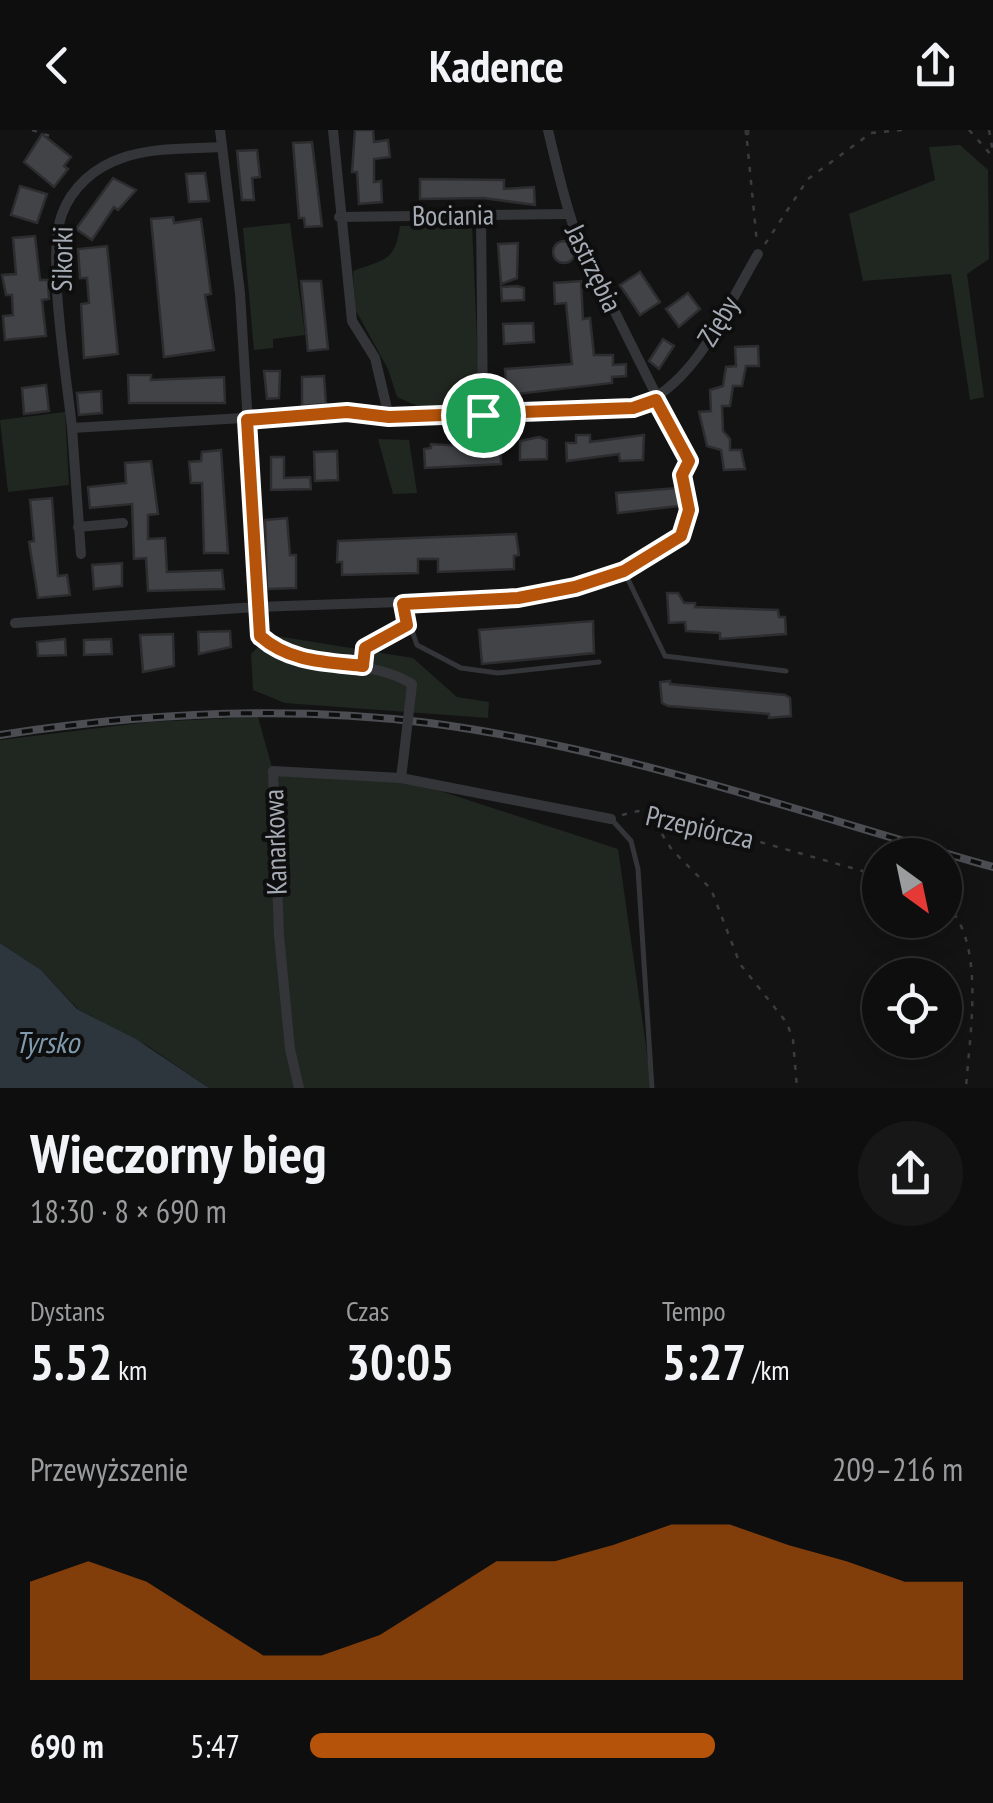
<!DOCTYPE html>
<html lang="pl">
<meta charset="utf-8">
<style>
body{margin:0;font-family:"PT Sans Narrow",sans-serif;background:#171718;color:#f1f3f6;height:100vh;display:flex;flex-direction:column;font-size:38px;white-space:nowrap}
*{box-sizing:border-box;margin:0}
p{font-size:32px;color:#9b9c9e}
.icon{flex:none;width:55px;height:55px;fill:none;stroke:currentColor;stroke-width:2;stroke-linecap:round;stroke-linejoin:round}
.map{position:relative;height:958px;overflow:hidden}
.sheet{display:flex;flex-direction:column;background:#0e0e0f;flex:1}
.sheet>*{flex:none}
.needle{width:65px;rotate:147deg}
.tools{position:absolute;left:862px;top:708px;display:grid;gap:20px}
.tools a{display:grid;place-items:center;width:100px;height:100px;border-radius:50%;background:#0e0e0f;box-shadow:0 5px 25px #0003,0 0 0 2px #2e2e2f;font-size:50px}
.pin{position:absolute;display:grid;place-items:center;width:85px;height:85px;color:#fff;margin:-42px;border:5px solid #fff;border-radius:50%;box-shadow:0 2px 10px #0007}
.round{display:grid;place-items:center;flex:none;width:105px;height:105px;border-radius:52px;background:#171718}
.headline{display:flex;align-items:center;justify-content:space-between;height:170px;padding:0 30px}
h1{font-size:55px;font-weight:700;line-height:75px}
.figures{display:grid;grid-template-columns:repeat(3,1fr);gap:15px;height:170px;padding:10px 30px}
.figures div{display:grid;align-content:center}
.figures b{font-size:50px;font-weight:700}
.figures small{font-size:28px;font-weight:400}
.figures p{font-size:28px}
.chart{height:280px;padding:20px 30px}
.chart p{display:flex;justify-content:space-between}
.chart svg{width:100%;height:180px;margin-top:10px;fill:#b45309;opacity:.7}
ul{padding:0 30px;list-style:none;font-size:32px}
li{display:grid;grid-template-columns:160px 120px 1fr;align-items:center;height:75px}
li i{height:25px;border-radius:12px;background:#b45309}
header{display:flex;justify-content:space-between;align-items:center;height:130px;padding:0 30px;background:#0e0e0f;font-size:45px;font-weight:700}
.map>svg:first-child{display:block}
</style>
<header><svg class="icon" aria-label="back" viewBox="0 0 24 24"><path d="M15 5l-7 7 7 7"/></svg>Kadence<svg class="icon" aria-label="share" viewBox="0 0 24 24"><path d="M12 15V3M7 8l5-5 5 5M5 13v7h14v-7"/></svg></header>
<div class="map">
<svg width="993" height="958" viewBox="0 0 993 958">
<rect width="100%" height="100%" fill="#131314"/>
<!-- green -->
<g fill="#1f2720">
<path d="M960,15L988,40L989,129L967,144L984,267L970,270L951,144L863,151L849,84L935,50L929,17Z"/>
<path d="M290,93L305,205L273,209V218L254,220L243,98Z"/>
<path d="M472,95L479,256L464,275L422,278L397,267L388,239L355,179L353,141C385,129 395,132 400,96Z"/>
<path d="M65,282L69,355L8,362L0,290Z"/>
<path d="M378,309L409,310L417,363L393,364Z"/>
<path d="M270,505L413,528L457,567L489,572L488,588L285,573L253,560L251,524Z"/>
<path d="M258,587L273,641L401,648L618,719L652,958H209L148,916L78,879L41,840L0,813V610L149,592Z"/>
</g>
<!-- water -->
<path fill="#2d363c" d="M0,813L41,840L77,879L136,909L209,958H0Z"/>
<!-- building -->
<g fill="#424347" stroke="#2d2d30" stroke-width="2.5">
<path d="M355,0H373L374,12L388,10L390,27L374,29V52L381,51L382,72L359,74L357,42H352Z"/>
<path d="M42,4L71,27L64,36L68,39L54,57L24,32Z"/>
<path d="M312,12L322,96L305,97L304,88H299L293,13Z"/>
<path d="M257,20L260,47L252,48L254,70H242L237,21Z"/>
<path d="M205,43L209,71L189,72L186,44Z"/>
<path d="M113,48L136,60L118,80L114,77L92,110L76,99Z"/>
<path d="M420,49L504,50V59L534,57L535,75L483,68L420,69Z"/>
<path d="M20,56L47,64L37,93L11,85Z"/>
<path d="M173,87L174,93L201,89L211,164L205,165L214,220L164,227L151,89Z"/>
<path d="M35,106L40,150H48L49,169L42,170L46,206L5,210L3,186L13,185L12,165H6L2,145L16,144L13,108Z"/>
<circle cx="564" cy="122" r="11"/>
<path d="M518,113L517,148L501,154L498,114Z"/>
<path d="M107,116L118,224L84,228L81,174L89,173L87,148H80L78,119Z"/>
<path d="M640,142L660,172L640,185L620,155Z"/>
<path d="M301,151H321L328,219L308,221Z"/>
<path d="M581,151L583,189L590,188L594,225H613V235L626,234V246L612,247V253L507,265L505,239L572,234L566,173L555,174L554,153Z"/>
<path d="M517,156L524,158V170L502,171L501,157Z"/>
<path d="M688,163L700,179L679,197L666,179Z"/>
<path d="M533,193L534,212L504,214L503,194Z"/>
<path d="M663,209L674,216L659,239L649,231Z"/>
<path d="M758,216L759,236H746L742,256H733L730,276H722L723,301L730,309V320H741L745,339L724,340L721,320L707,316L699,282L711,281L710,260L723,256L726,237L736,236L735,217Z"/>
<path d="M264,241H280L279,268L267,269Z"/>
<path d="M128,245H151V250L224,247L225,273H129Z"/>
<path d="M324,246L326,274L302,276V247Z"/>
<path d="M46,255L49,281L24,284L22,258Z"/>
<path d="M101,261L102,283L79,285L77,263Z"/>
<path d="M576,305H590V312L644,305L643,330L620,331L619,324L567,331L566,313H576Z"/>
<path d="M539,307L547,310V329L520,330V311Z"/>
<path d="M490,309V316H500L501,334L425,338L424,319L431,318V314L476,317V310Z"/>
<path d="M221,320L228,423H204L202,353H191L189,332L201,331L202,322Z"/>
<path d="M337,321L338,350L315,351L314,322Z"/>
<path d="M271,327H284V348L310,347L311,359L271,360Z"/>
<path d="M151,331L158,384L148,385V409L165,408L167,442L222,440L224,459L148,461L146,428L134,429L132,374L90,378L88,357L126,353L125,333Z"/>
<path d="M677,358L679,376L618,383L616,363Z"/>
<path d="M52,368L58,446L67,445L70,465L38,468L29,412L34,411L30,370Z"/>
<path d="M287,388L290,425H296V458L267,459L265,390Z"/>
<path d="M516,404L519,425L514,426V439L438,442V429H418V443L342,445V432H337L338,411Z"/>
<path d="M122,433V456L94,459L92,435Z"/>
<path d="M667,463H678L684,473H695V477L778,480L779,487H785L786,504L720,509V503L686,501L685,492L669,493Z"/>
<path d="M593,491L594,523L482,534L479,500Z"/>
<path d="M230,501L231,517L199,524L198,502Z"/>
<path d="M173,504L174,536L143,542L140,505Z"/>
<path d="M65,509L66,525L38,526L37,512Z"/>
<path d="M111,509L112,524L84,525V510Z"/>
<path d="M670,551V554L785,565L790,568L791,586L769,588V584L668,576L662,573L660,552Z"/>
</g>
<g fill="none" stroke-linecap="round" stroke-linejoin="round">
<!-- path -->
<g stroke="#3a3c40" stroke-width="2.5" stroke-dasharray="5 8" stroke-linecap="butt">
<path d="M32,0L53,7"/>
<path d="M969,0L993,27"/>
<path d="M989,0L993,22"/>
<path d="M747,11L757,113"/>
<path d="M765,114L808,49L871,3L902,0"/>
<path d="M682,346L689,380L683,390"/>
<path d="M364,528L365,517L402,498"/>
<path d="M648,682L672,720L711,759L740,834L787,893L793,910L797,958"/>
<path d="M622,685L638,681L658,683L880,746"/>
<path d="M945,774C987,810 969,908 966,958"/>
</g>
<!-- lane -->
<g stroke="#343539" stroke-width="5">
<path d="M747,0V3"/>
<path d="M624,441L665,526L786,541"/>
<path d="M403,474L417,515L461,538L498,543L599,532"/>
<path d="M612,690L631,711L638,739L652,958"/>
</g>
<!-- street -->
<g stroke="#343539" stroke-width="10">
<path d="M220,0L240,163L261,506C303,544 365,525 412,554L411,563"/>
<path d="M333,0L352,191L375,228L389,287"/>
<path d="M548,0C561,56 578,132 613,178L692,337"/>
<path d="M221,17C189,19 153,17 122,28C95,37 72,57 62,84C46,127 67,248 72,298L347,282L389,287L633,279C697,254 724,181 758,124"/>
<path d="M481,84L483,285"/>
<path d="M339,87L568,84"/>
<path d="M72,298L81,424"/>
<path d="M78,397L123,393"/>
<path d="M15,493L256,477L518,468L575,457L624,441L685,403"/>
<path d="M401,648L611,689"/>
<path d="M299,958L290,919L279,805L273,641L401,648L404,624"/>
</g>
<!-- rail casing -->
<g stroke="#4b4d52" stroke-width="8">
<path id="rail" d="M0,605C143,583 285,575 429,593C621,618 808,685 993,737"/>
</g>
<!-- rail -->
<use href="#rail" stroke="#0e0e0f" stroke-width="4" stroke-dasharray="11" stroke-linecap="butt"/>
<!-- street-bridge -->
<path stroke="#343539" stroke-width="10" d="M404,624L411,563"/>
</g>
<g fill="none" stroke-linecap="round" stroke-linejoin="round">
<!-- route casing -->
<g stroke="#fff" stroke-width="20">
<path id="route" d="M656,270L689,331L682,345L689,380L681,406L624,441L575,457L518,468L403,474L407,495L365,518L363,536C326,532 289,532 260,506L247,290L347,282L389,287L633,278Z"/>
</g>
<!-- route -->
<use href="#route" stroke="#b45309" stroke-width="12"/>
</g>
<g text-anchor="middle" stroke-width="8" stroke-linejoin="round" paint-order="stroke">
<!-- street labels -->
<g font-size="28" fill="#a5abb4" stroke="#0e0e0f">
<text transform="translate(453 85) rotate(-1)" y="10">Bociania</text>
<text transform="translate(62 129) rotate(-89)" y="10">Sikorki</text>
<text transform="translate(594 138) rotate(64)" y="10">Jastrzębia</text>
<text transform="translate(718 191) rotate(-59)" y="10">Zięby</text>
<text transform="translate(700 697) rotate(13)" y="10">Przepiórcza</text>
<text transform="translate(275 712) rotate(-92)" y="10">Kanarkowa</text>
</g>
<!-- water labels -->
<g font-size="30" font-style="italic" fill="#7f99ad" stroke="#0e0e0f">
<text x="47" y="923">Tyrsko</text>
</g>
</g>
</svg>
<div class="tools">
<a><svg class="needle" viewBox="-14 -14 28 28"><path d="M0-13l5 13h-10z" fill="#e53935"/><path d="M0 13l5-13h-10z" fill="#9b9c9e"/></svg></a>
<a><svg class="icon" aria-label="locate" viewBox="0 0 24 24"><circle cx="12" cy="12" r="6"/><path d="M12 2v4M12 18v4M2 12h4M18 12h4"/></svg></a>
</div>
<div class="pin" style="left:483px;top:285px;background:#1e9e55"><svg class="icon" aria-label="arrive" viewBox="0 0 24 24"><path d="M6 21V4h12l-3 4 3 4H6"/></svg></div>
</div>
<section class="sheet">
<div class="headline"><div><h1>Wieczorny bieg</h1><p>18:30 · 8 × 690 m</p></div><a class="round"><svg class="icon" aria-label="share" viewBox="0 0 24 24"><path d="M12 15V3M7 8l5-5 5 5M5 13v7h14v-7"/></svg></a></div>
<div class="figures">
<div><p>Dystans</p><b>5.52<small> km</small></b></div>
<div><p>Czas</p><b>30:05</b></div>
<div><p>Tempo</p><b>5:27<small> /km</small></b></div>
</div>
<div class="chart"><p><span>Przewyższenie</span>209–216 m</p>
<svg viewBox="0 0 160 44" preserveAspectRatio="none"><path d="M0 44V20L10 15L20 20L30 29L40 38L50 38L60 33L70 24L80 15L90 15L100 11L110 6L120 6L130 11L140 15L150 20L160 20V44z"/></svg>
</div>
<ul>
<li><b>690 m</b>5:47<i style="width:62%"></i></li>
</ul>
</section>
